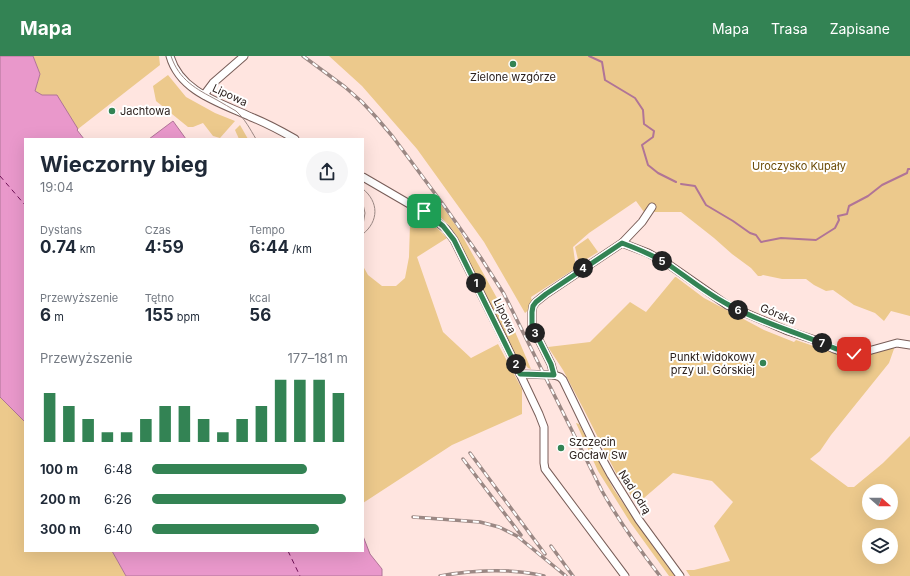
<!DOCTYPE html>
<html lang="pl">
<meta charset="utf-8">
<style>
body{margin:0;font-family:Inter,sans-serif;background:#f6f6f7;color:#1f2937;height:100vh;display:flex;flex-direction:column;font-size:15px;white-space:nowrap}
*{box-sizing:border-box;margin:0}
p{font-size:13px;color:#747a83}
.icon{flex:none;width:22px;height:22px;fill:none;stroke:currentColor;stroke-width:2;stroke-linecap:round;stroke-linejoin:round}
.map{position:relative;flex:1;overflow:hidden}
.panel{position:absolute;left:24px;top:82px;width:340px;height:414px;display:flex;flex-direction:column;background:#fff;border-radius:0px;box-shadow:0 4px 16px #0002}
.panel>*{flex:none}
.needle{width:26px;rotate:111deg}
.buttons{position:absolute;left:862px;top:428px;display:grid;gap:8px}
.buttons a{display:grid;place-items:center;width:36px;height:36px;border-radius:50%;background:#fff;box-shadow:0 4px 16px #0002;font-size:20px}
.pin{position:absolute;display:grid;place-items:center;width:34px;height:34px;color:#fff;margin:-17px;border-radius:8px;box-shadow:0 2px 6px #0006}
.km{position:absolute;width:20px;height:20px;margin:-10px;border-radius:50%;background:#222;color:#fff;font-size:11px;line-height:20px;text-align:center}
.round{display:grid;place-items:center;flex:none;width:42px;height:42px;border-radius:21px;background:#f6f6f7}
.head{display:flex;align-items:center;justify-content:space-between;height:68px;padding:0 16px}
h1{font-size:22px;font-weight:700;line-height:30px}
.figures{display:grid;grid-template-columns:repeat(3,1fr);gap:6px;height:68px;padding:4px 16px}
.figures div{display:grid;align-content:center}
.figures b{font-size:17px;font-weight:700}
.figures small{font-size:11px;font-weight:400}
.figures p{font-size:11px}
.chart{height:112px;padding:8px 16px}
.chart p{display:flex;justify-content:space-between}
.chart svg{width:100%;height:72px;margin-top:4px;stroke:#338354;stroke-width:6}
ul{padding:0 16px;list-style:none;font-size:13px}
li{display:grid;grid-template-columns:64px 48px 1fr;align-items:center;height:30px}
li i{height:10px;border-radius:5px;background:#338354}
header{display:flex;align-items:center;gap:24px;box-sizing:border-box;height:56px;padding:0 20px;background:#338354;color:#fff}
header strong{font-size:19px}
nav{display:flex;gap:22px;margin-inline-start:auto;font-size:14px}
.map>svg:first-child{display:block}
</style>
<header>
<strong>Mapa</strong>
<nav><a>Mapa</a><a>Trasa</a><a>Zapisane</a></nav>
</header>
<div class="map">
<svg width="910" height="520" viewBox="0 0 910 520">
<rect width="100%" height="100%" fill="#ffe5e0"/>
<!-- green -->
<g fill="#ecc98c" fill-rule="evenodd">
<path d="M33,0H159L160,9L78,73C68,58 50,45 35,35L40,18Z"/>
<path d="M329,0H910V260L891,255L884,265L875,257L854,249L833,234L826,235L814,229L806,223H782L763,219L761,220H758L751,212L732,198L714,182L681,156H654L651,148L644,156L636,145L589,177L573,191L576,212L531,241L533,250L525,257L484,186L417,93L362,30Z"/>
<path d="M168,19L186,41L215,57L235,65L220,82L213,80L203,67L193,71H188L156,45L153,30Z"/>
<path d="M240,69L248,83H239L235,74Z"/>
<path d="M437,143L459,174L478,208L513,271L531,313L528,312L515,298L456,179L449,169L429,151Z"/>
<path d="M421,162C431,167 439,173 447,182L417,201L443,276L471,302L498,288L522,333V358L452,389L363,447V210L368,219L382,230H396L405,222L409,201L410,168L417,163Z"/>
<path d="M588,182L598,196L579,208L575,191Z"/>
<path d="M675,221H676L704,242L764,274L794,286L796,284L828,295L855,302L895,290L889,307L831,379L820,395L810,403L848,431H854L883,407L910,380V520H690L686,514H694L730,505L714,470L733,446L712,425L673,417L637,448L617,419L583,352L563,314L548,291L590,286L630,246L646,256ZM869,435H891V457H869ZM869,479H891V501H869Z"/>
<path d="M0,341L25,366V495H112L126,520H0Z"/>
<path d="M576,367L579,368L614,434L653,490L675,520H669L630,466L598,415Z"/>
</g>
<!-- water -->
<g fill="#e998cb" stroke="#b07497">
<path d="M0,0H33L40,18L35,35L42,39H57L78,73L77,74L84,83H25V366L0,341Z"/>
<path d="M173,65L186,83H149Z"/>
<path d="M363,480L370,498L382,513V520H126L112,495H363Z"/>
</g>
<g fill="none" stroke-linecap="round" stroke-linejoin="round">
<!-- stream -->
<g stroke="#b07497" stroke-width="2">
<path d="M589,0L602,6L605,24L635,42L643,54L644,68L654,75L653,81L642,89L648,109L658,117L676,126"/>
<path d="M681,128L695,130L706,149L733,165L750,177L756,179L761,186L781,182L816,184L835,172L839,164L838,160L847,158L849,150L868,140L882,129L907,117L908,113H910"/>
</g>
<!-- ferry -->
<g stroke="#6f1156" stroke-width="1" stroke-dasharray="5 4" stroke-linecap="butt">
<path d="M0,120L25,149"/>
<path d="M288,495L300,520"/>
</g>
<!-- minor casing -->
<g stroke="#785d58" stroke-width="9">
<g id="minor">
<path d="M170,0C180,36 221,47 251,61C266,67 281,75 295,83"/>
<path d="M204,39L213,27L244,0"/>
<path d="M363,121L430,160L446,173L454,184L503,282L539,358L544,371V407L545,413L625,520"/>
<path d="M622,187L648,197L668,208L727,249L788,275L815,284L834,293L846,297L854,298L861,297L897,287L910,289"/>
<path d="M520,318L554,319L560,321L563,324L594,388L611,419L639,464L680,520"/>
<path d="M554,319L551,308L532,270V256L533,250L536,246L546,238L622,187L642,166L652,151"/>
</g>
</g>
<!-- minor -->
<use href="#minor" stroke="#fff" stroke-width="7"/>
<!-- tram -->
<g stroke="#9b8884" stroke-width="1">
<path d="M171,0C179,24 196,33 217,44C223,48 230,51 236,55C245,63 250,73 256,83"/>
<path d="M363,133C379,146 379,165 363,178"/>
<path d="M363,148L365,157L363,169"/>
</g>
<!-- rail casing -->
<g stroke="#9b8884" stroke-width="3.5">
<g id="rail">
<path d="M303,0L345,31L362,46L376,61L393,81L445,151L481,202L504,238L602,435C619,465 639,493 660,520"/>
<path d="M470,397L545,498"/>
<path d="M463,403L521,479"/>
<path d="M413,461L480,466L499,471L517,480L566,520"/>
<path d="M551,490L573,520"/>
<path d="M440,520C472,514 513,512 544,520"/>
</g>
</g>
<!-- rail -->
<use href="#rail" stroke="#fff" stroke-width="2" stroke-dasharray="6" stroke-linecap="butt"/>
</g>
<g fill="none" stroke-linecap="round" stroke-linejoin="round">
<!-- route casing -->
<g stroke="#fff" stroke-width="8">
<path id="route" d="M424,155L443,170L454,184L520,318L554,319L551,308L532,270V256L533,250L536,246L546,238L622,187C638,193 654,199 669,209C688,222 706,237 727,248C753,263 786,273 814,284C828,289 840,296 854,298"/>
</g>
<!-- route -->
<use href="#route" stroke="#338354" stroke-width="5"/>
</g>
<!-- markers -->
<g fill="#338354" stroke="#fff" stroke-width="1.5">
<circle cx="513" cy="8" r="4"/>
<circle cx="112" cy="55" r="4"/>
<circle cx="763" cy="307" r="4"/>
<circle cx="561" cy="392" r="4"/>
</g>
<g text-anchor="middle" stroke-width="4" stroke-linejoin="round" paint-order="stroke">
<!-- poi labels -->
<g font-size="11" fill="#2c211e" stroke="#fff" text-anchor="start">
<text x="513" y="25" text-anchor="middle">Zielone wzgórze</text>
<text x="120" y="59">Jachtowa</text>
<text x="755" y="305" text-anchor="end">Punkt widokowy<tspan x="755" dy="13">przy ul. Górskiej</tspan></text>
<text x="569" y="390">Szczecin<tspan x="569" dy="13">Gocław Sw</tspan></text>
</g>
<!-- street labels -->
<g font-size="11" fill="#2c211e" stroke="#fff">
<text transform="translate(230 39) rotate(25)" y="4">Lipowa</text>
<text transform="translate(778 258) rotate(22)" y="4">Górska</text>
<text transform="translate(505 260) rotate(64)" y="4">Lipowa</text>
<text transform="translate(635 436) rotate(57)" y="4">Nad Odrą</text>
</g>
<!-- park labels -->
<g font-size="11" fill="#6c4d0a" stroke="#fff">
<text x="799" y="114">Uroczysko Kupały</text>
</g>
</g>
</svg>
<div class="buttons">
<a><svg class="needle" viewBox="-14 -14 28 28"><path d="M0-13l5 13h-10z" fill="#e53935"/><path d="M0 13l5-13h-10z" fill="#747a83"/></svg></a>
<a><svg class="icon" aria-label="layers" viewBox="0 0 24 24"><path d="M12 4l9 5-9 5-9-5zM3 14l9 5 9-5"/></svg></a>
</div>
<div class="pin" style="left:424px;top:155px;background:#1e9e55"><svg class="icon" aria-label="arrive" viewBox="0 0 24 24"><path d="M6 21V4h12l-3 4 3 4H6"/></svg></div>
<div class="pin" style="left:854px;top:298px;background:#d93025"><svg class="icon" aria-label="check" viewBox="0 0 24 24"><path d="M5 12l5 5 9-10"/></svg></div>
<b class="km" style="left:476px;top:227px">1</b>
<b class="km" style="left:516px;top:308px">2</b>
<b class="km" style="left:535px;top:277px">3</b>
<b class="km" style="left:583px;top:212px">4</b>
<b class="km" style="left:662px;top:205px">5</b>
<b class="km" style="left:738px;top:254px">6</b>
<b class="km" style="left:822px;top:287px">7</b>
<section class="panel">
<div class="head"><div><h1>Wieczorny bieg</h1><p>19:04</p></div><a class="round"><svg class="icon" aria-label="share" viewBox="0 0 24 24"><path d="M12 15V3M7 8l5-5 5 5M5 13v7h14v-7"/></svg></a></div>
<div class="figures">
<div><p>Dystans</p><b>0.74<small> km</small></b></div>
<div><p>Czas</p><b>4:59</b></div>
<div><p>Tempo</p><b>6:44<small> /km</small></b></div>
</div>
<div class="figures">
<div><p>Przewyższenie</p><b>6<small> m</small></b></div>
<div><p>Tętno</p><b>155<small> bpm</small></b></div>
<div><p>kcal</p><b>56</b></div>
</div>
<div class="chart"><p><span>Przewyższenie</span>177–181 m</p>
<svg viewBox="0 0 160 44" preserveAspectRatio="none"><path d="M5 44V14M15 44V22M25 44V30M35 44V38M45 44V38M55 44V30M65 44V22M75 44V22M85 44V30M95 44V38M105 44V30M115 44V22M125 44V6M135 44V6M145 44V6M155 44V14"/></svg>
</div>
<ul>
<li><b>100 m</b>6:48<i style="width:79%"></i></li>
<li><b>200 m</b>6:26<i style="width:99%"></i></li>
<li><b>300 m</b>6:40<i style="width:85%"></i></li>
</ul>
</section>
</div>
